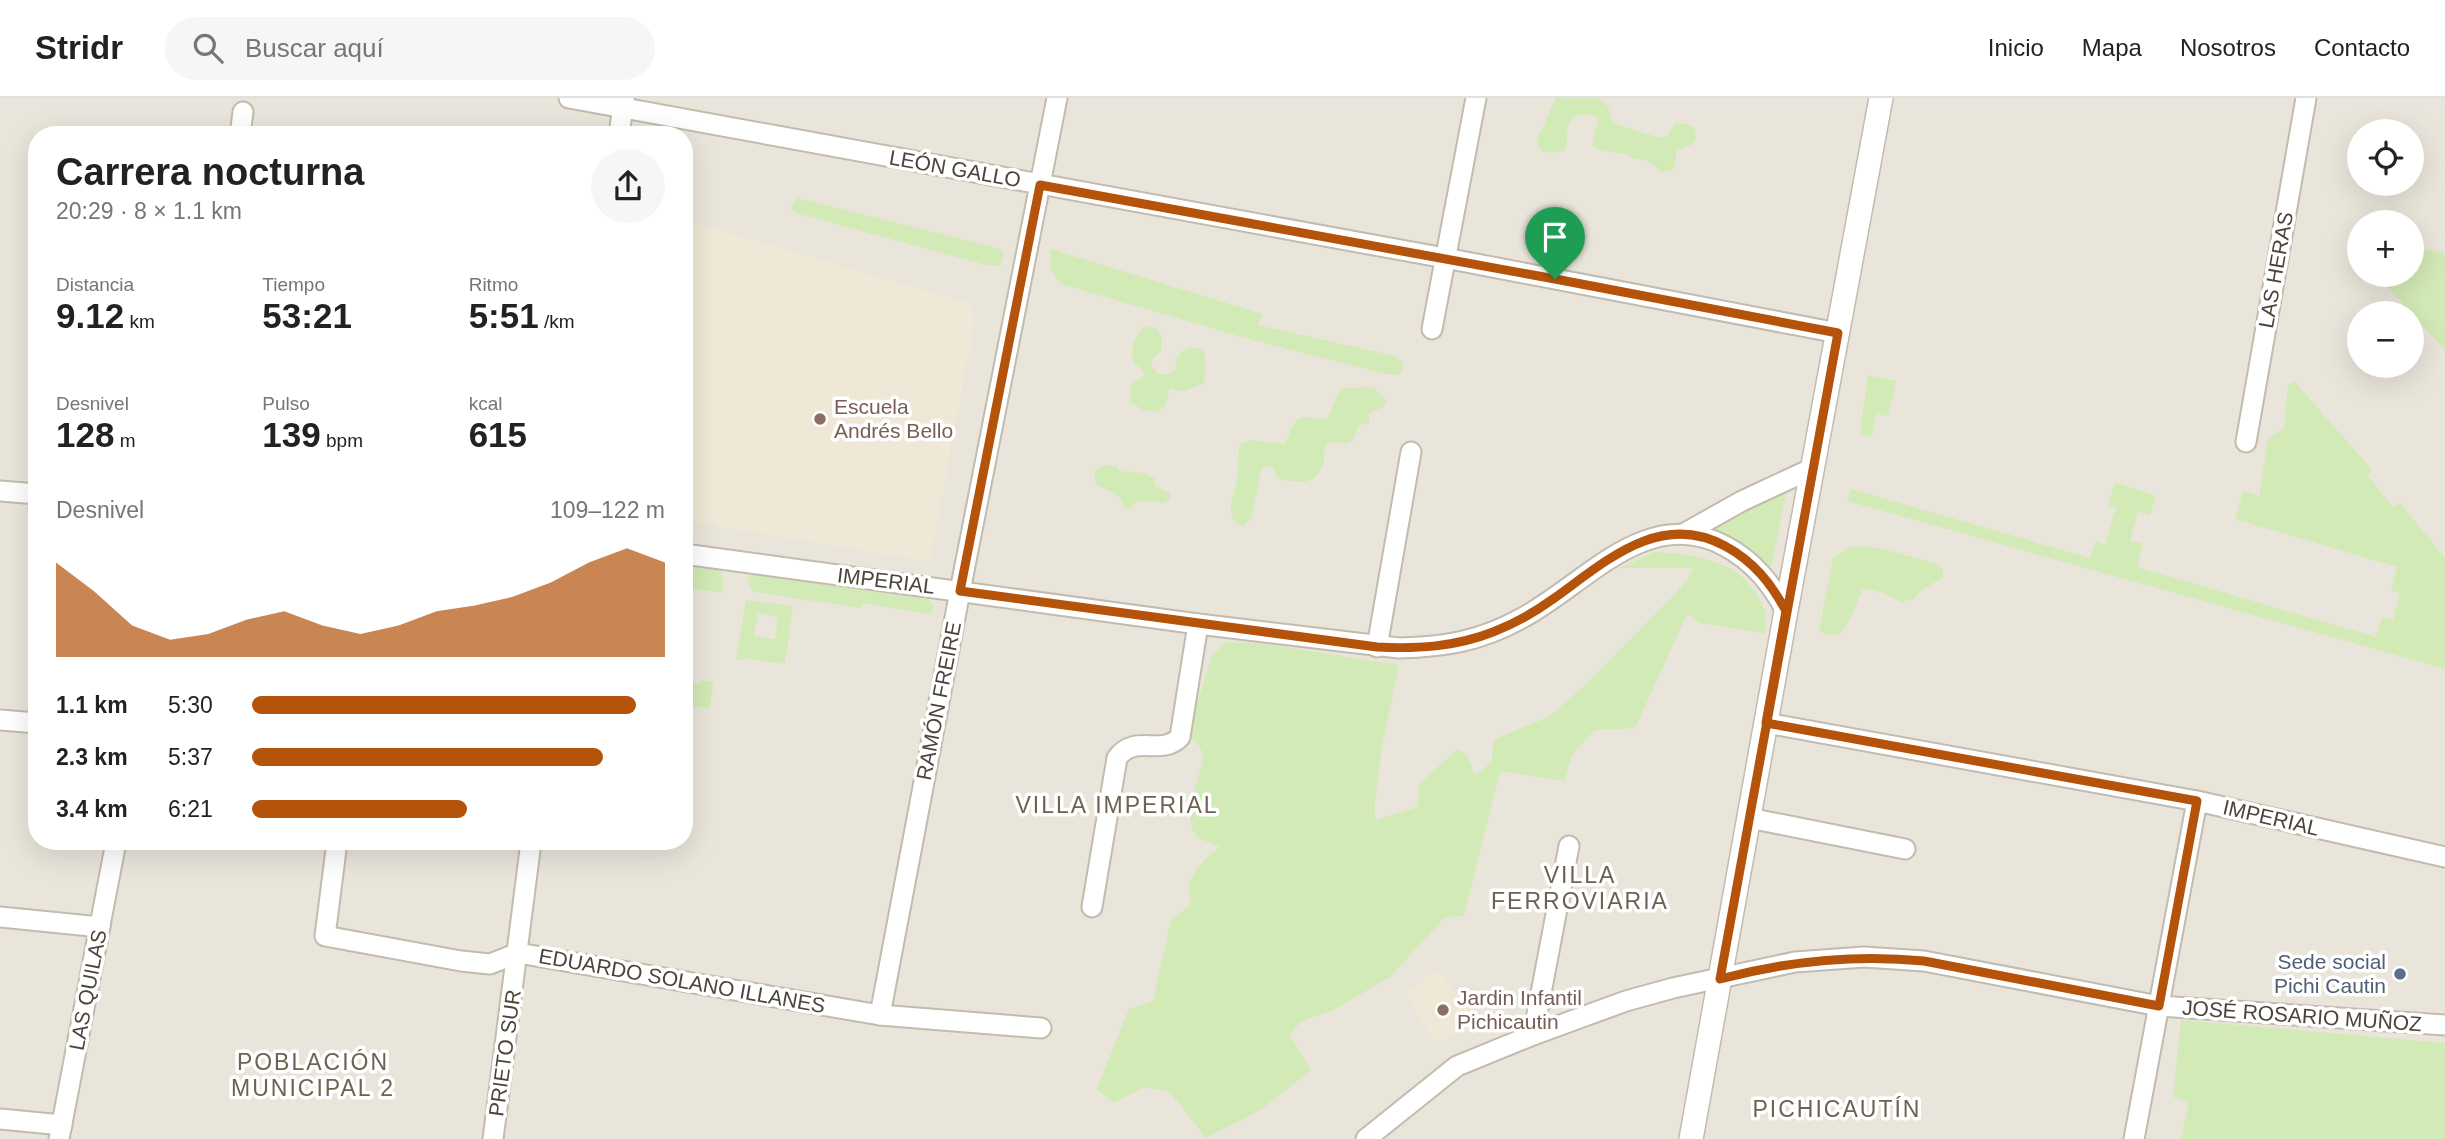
<!DOCTYPE html>
<html lang="es">
<meta charset="utf-8">
<style>
body{margin:0;font-family:Arial,sans-serif;background:#f6f6f6;color:#222;height:100vh;display:flex;flex-direction:column;font-size:26px;white-space:nowrap}
*{box-sizing:border-box;margin:0}
p{font-size:23px;color:#767676}
.icon{flex:none;width:38px;height:38px;fill:none;stroke:currentColor;stroke-width:2;stroke-linecap:round;stroke-linejoin:round}
.map{position:relative;flex:1;overflow:hidden}
.details{position:absolute;left:28px;top:28px;width:665px;height:724px;display:flex;flex-direction:column;background:#fff;border-radius:28px;box-shadow:0 7px 28px #0002}
.details>*{flex:none}
.controls{position:absolute;left:2347px;top:21px;display:grid;gap:14px}
.controls a{display:grid;place-items:center;width:77px;height:77px;border-radius:50%;background:#fff;box-shadow:0 7px 28px #0002;font-size:35px}
.pin{position:absolute;display:grid;place-items:center;width:60px;height:60px;color:#fff;margin:-72px -30px;border-radius:50% 50% 50% 0;rotate:-45deg;box-shadow:0 0 7px #0007}
.pin .icon{rotate:45deg}
.round{display:grid;place-items:center;flex:none;width:74px;height:74px;border-radius:37px;background:#f6f6f6}
.head{display:flex;align-items:center;justify-content:space-between;height:119px;padding:0 28px}
h1{font-size:38px;font-weight:700;line-height:52px}
.metrics{display:grid;grid-template-columns:repeat(3,1fr);gap:10px;height:119px;padding:7px 28px}
.metrics div{display:grid;align-content:center}
.metrics b{font-size:35px;font-weight:700}
.metrics small{font-size:19px;font-weight:400}
.metrics p{font-size:19px}
.chart{height:196px;padding:14px 28px}
.chart p{display:flex;justify-content:space-between}
.chart svg{width:100%;height:126px;margin-top:7px;fill:#b45309;opacity:.7}
ul{padding:0 28px;list-style:none;font-size:23px}
li{display:grid;grid-template-columns:112px 84px 1fr;align-items:center;height:52px}
li i{height:18px;border-radius:9px;background:#b45309}
header{display:flex;align-items:center;gap:42px;box-sizing:border-box;height:98px;padding:0 35px;background:#fff;border-bottom:2px solid #e0e0e0}
header strong{font-size:33px}
nav{display:flex;gap:38px;margin-inline-start:auto;font-size:24px}
.search{width:490px;height:63px;background:#f6f6f6;display:flex;align-items:center;gap:18px;box-sizing:border-box;padding:0 24px;border-radius:38px;color:#767676;font-size:26px}
.map>svg:first-child{display:block}
</style>
<header>
<strong>Stridr</strong>
<div class="search"><svg class="icon" aria-label="search" viewBox="0 0 24 24"><circle cx="10" cy="10" r="6"/><path d="M15 15l6 6"/></svg>Buscar aquí</div>
<nav><a>Inicio</a><a>Mapa</a><a>Nosotros</a><a>Contacto</a></nav>
</header>
<div class="map">
<svg width="2445" height="1041" viewBox="0 0 2445 1041">
<rect width="100%" height="100%" fill="#f6f3ec"/>
<!-- residential -->
<path fill="#eae5da" fill-rule="evenodd" d="M0,0H2445V1041H0ZM2359,33H2412V86H2359ZM37,37H684V744H37ZM2359,124H2412V177H2359ZM2359,215H2412V268H2359Z"/>
<!-- education -->
<g fill="#efe8d6">
<path d="M684,122L967,205L975,220L930,463L684,423Z"/>
<path d="M1438,872L1483,928L1434,944L1406,896Z"/>
</g>
<!-- green -->
<g fill="#d2eab5" fill-rule="evenodd">
<path d="M1556,0H1600L1608,9L1613,25L1660,40L1667,38L1675,26C1683,25 1689,25 1695,31L1696,40L1693,46L1677,52L1675,68L1670,73L1661,74C1651,66 1649,60 1635,61C1623,52 1605,57 1592,47L1598,20C1588,14 1572,14 1568,28C1566,36 1568,44 1565,52C1556,55 1549,56 1540,52L1537,42Z"/>
<path d="M797,100L1001,151L1004,156L1000,168H990L795,115L791,109Z"/>
<path d="M2412,149L2445,155V252L2377,177H2412Z"/>
<path d="M1051,151L1262,216L1258,227L1395,258L1403,264V270L1398,277L1386,276L1252,242L1061,186L1050,170Z"/>
<path d="M1144,229L1156,230L1162,240L1161,253L1152,261V268L1157,276H1170L1177,269L1175,262C1185,250 1189,246 1204,253L1206,271L1204,285L1185,293L1170,291L1165,308L1158,314L1143,312L1130,304L1131,287L1144,278L1143,272L1133,264C1131,249 1133,240 1144,229Z"/>
<path d="M1868,277L1896,283L1888,318L1877,316L1871,339L1860,336Z"/>
<path d="M2294,283L2372,372L2367,377L2393,409L2400,405L2445,460V571L1847,403L1851,391L2090,460L2096,443L2105,446L2116,410L2108,407L2115,384L2156,398L2150,417L2138,414L2130,442L2143,446L2137,469L2376,539L2382,519L2393,522L2400,495L2391,492L2397,469L2235,421L2243,393L2259,398L2268,341L2284,330L2288,287Z"/>
<path d="M1373,289L1387,303L1385,308L1369,315V325L1358,328C1352,354 1345,342 1325,346C1324,354 1325,363 1322,369C1315,389 1293,385 1277,380L1274,370L1265,368L1261,372L1251,421L1243,428C1220,420 1236,395 1238,378C1239,366 1236,357 1241,345L1250,342L1284,346C1291,336 1290,327 1301,319L1327,321L1341,290Z"/>
<path d="M1107,367L1117,369L1119,373L1145,375L1155,381V388L1170,395V400L1164,405C1152,404 1138,399 1130,411L1124,410C1121,394 1110,394 1097,387L1094,377L1096,371Z"/>
<path d="M1787,390L1771,470C1753,451 1734,438 1709,429Z"/>
<path d="M1860,448L1879,450L1938,466L1943,472V479C1935,486 1920,490 1915,500L1903,504C1887,499 1880,490 1862,492C1854,509 1852,524 1838,537H1826L1819,533L1833,460L1849,449Z"/>
<path d="M1655,454C1693,456 1736,461 1758,498C1765,511 1768,520 1765,535L1699,525L1687,516L1635,630L1595,632L1573,655L1564,683L1500,673L1464,818L1445,819L1390,879L1333,912L1300,924L1290,938L1311,972L1262,1011L1206,1040L1169,993L1144,989L1114,1005L1097,991L1129,911L1153,903L1171,822L1191,806C1190,801 1188,793 1189,789C1192,772 1208,758 1220,749C1213,745 1201,743 1196,737C1182,723 1200,676 1204,658L1197,644L1187,637L1212,558L1225,544L1267,546L1399,567L1381,654L1374,713L1376,722L1418,709L1419,686L1458,651L1468,659L1475,678L1492,664L1493,642L1548,619L1581,591L1676,495L1694,472L1690,470H1619Z"/>
<path d="M684,463C708,468 730,464 722,495L684,490Z"/>
<path d="M752,476L920,500L930,502L933,510L930,515H922L863,505L860,510L754,494L747,482Z"/>
<path d="M746,502L793,508L785,566L744,560L743,562L736,561ZM758,515L778,519L775,541L754,538Z"/>
<path d="M701,583L713,584L710,610L684,608V584L700,586Z"/>
<path d="M2181,922L2445,945V1041H2181L2189,1004L2173,999Z"/>
</g>
<g fill="none" stroke-linecap="round" stroke-linejoin="round">
<!-- minor casing -->
<g stroke="#c2bbae" stroke-width="23">
<g id="minor">
<path d="M569,0L1445,160L1838,235"/>
<path d="M240,37L243,14"/>
<path d="M619,37L624,0"/>
<path d="M1432,231L1476,0"/>
<path d="M2246,344L2306,0"/>
<path d="M0,393L37,396"/>
<path d="M1685,435L1742,403L1813,370"/>
<path d="M684,456L1198,526L1399,550C1446,549 1480,543 1522,520C1585,487 1646,406 1725,448C1753,463 1771,485 1786,513"/>
<path d="M1377,549L1411,354"/>
<path d="M0,622L37,625"/>
<path d="M1766,625L2197,703L2445,759"/>
<path d="M1749,720L1905,751"/>
<path d="M337,744L325,838L461,863L490,866L518,855L880,917L1041,930"/>
<path d="M1092,809L1117,660C1135,635 1161,659 1180,639L1198,526"/>
<path d="M0,819L100,829"/>
<path d="M880,917L960,493L1057,0"/>
<path d="M1533,937L1569,748"/>
<path d="M0,1021L62,1027"/>
<path d="M59,1041L116,744"/>
<path d="M493,1041L531,744"/>
<path d="M1366,1041L1457,968L1533,937L1626,903L1673,890L1795,864L1864,859L1924,863L2159,908L2445,927"/>
<path d="M2134,1041L2197,703"/>
</g>
</g>
<!-- tertiary casing -->
<g stroke="#c2bbae" stroke-width="26">
<path id="tertiary" d="M1691,1041L1786,513L1881,0"/>
</g>
<!-- minor -->
<use href="#minor" stroke="#fff" stroke-width="19"/>
<!-- tertiary -->
<use href="#tertiary" stroke="#fff" stroke-width="23"/>
</g>
<g fill="none" stroke-linecap="round" stroke-linejoin="round">
<!-- route casing -->
<g stroke="#fff" stroke-width="14">
<path id="route" d="M1555,181L1040,87L960,493L1377,549C1417,551 1455,549 1493,534C1514,526 1535,514 1553,501C1604,465 1659,412 1725,448C1753,463 1771,485 1786,513L1766,625L2197,703L2159,908L1924,863C1854,856 1788,863 1720,881L1838,235L1555,181"/>
</g>
<!-- route -->
<use href="#route" stroke="#b45309" stroke-width="9"/>
</g>
<!-- markers -->
<g fill="#8d6e63" stroke="#fff" stroke-width="2.5">
<circle cx="820" cy="321" r="7"/>
<circle cx="1443" cy="912" r="7"/>
</g>
<circle fill="#5c6f8a" stroke="#fff" stroke-width="2.5" cx="2400" cy="876" r="7"/>
<g text-anchor="middle" stroke-width="7" stroke-linejoin="round" paint-order="stroke">
<!-- street labels -->
<g font-size="21" fill="#4b4439" stroke="#fff">
<text transform="translate(955 71) rotate(10)" y="7">LEÓN GALLO</text>
<text transform="translate(2276 172) rotate(-80)" y="7">LAS HERAS</text>
<text transform="translate(886 483) rotate(7)" y="7">IMPERIAL</text>
<text transform="translate(939 603) rotate(-79)" y="7">RAMÓN FREIRE</text>
<text transform="translate(2271 720) rotate(13)" y="7">IMPERIAL</text>
<text transform="translate(682 883) rotate(10)" y="7">EDUARDO SOLANO ILLANES</text>
<text transform="translate(88 892) rotate(-79)" y="7">LAS QUILAS</text>
<text transform="translate(2302 918) rotate(4)" y="7">JOSÉ ROSARIO MUÑOZ</text>
<text transform="translate(505 955) rotate(-82)" y="7">PRIETO SUR</text>
</g>
<!-- education labels -->
<g font-size="21" fill="#785e54" stroke="#fff" text-anchor="start">
<text x="834" y="316">Escuela<tspan x="834" dy="24">Andrés Bello</tspan></text>
<text x="1457" y="907">Jardin Infantil<tspan x="1457" dy="24">Pichicautin</tspan></text>
</g>
<!-- service labels -->
<g font-size="21" fill="#4e5e75" stroke="#fff" text-anchor="end">
<text x="2386" y="871">Sede social<tspan x="2386" dy="24">Pichi Cautin</tspan></text>
</g>
<!-- neighbourhood labels -->
<g font-size="23" letter-spacing="2" fill="#6e6250" stroke="#fff">
<text x="1117" y="715">VILLA IMPERIAL</text>
<text x="1580" y="785">VILLA<tspan x="1580" dy="26">FERROVIARIA</tspan></text>
<text x="313" y="972">POBLACIÓN<tspan x="313" dy="26">MUNICIPAL 2</tspan></text>
<text x="1837" y="1019">PICHICAUTÍN</text>
</g>
</g>
</svg>
<div class="controls">
<a><svg class="icon" aria-label="locate" viewBox="0 0 24 24"><circle cx="12" cy="12" r="6"/><path d="M12 2v4M12 18v4M2 12h4M18 12h4"/></svg></a>
<a>+</a>
<a>−</a>
</div>
<div class="pin" style="left:1555px;top:181px;background:#1e9e55"><svg class="icon" aria-label="arrive" viewBox="0 0 24 24"><path d="M6 21V4h12l-3 4 3 4H6"/></svg></div>
<section class="details">
<div class="head"><div><h1>Carrera nocturna</h1><p>20:29 · 8 × 1.1 km</p></div><a class="round"><svg class="icon" aria-label="share" viewBox="0 0 24 24"><path d="M12 15V3M7 8l5-5 5 5M5 13v7h14v-7"/></svg></a></div>
<div class="metrics">
<div><p>Distancia</p><b>9.12<small> km</small></b></div>
<div><p>Tiempo</p><b>53:21</b></div>
<div><p>Ritmo</p><b>5:51<small> /km</small></b></div>
</div>
<div class="metrics">
<div><p>Desnivel</p><b>128<small> m</small></b></div>
<div><p>Pulso</p><b>139<small> bpm</small></b></div>
<div><p>kcal</p><b>615</b></div>
</div>
<div class="chart"><p><span>Desnivel</span>109–122 m</p>
<svg viewBox="0 0 160 44" preserveAspectRatio="none"><path d="M0 44V11L10 21L20 33L30 38L40 36L50 31L60 28L70 33L80 36L90 33L100 28L110 26L120 23L130 18L140 11L150 6L160 11V44z"/></svg>
</div>
<ul>
<li><b>1.1 km</b>5:30<i style="width:93%"></i></li>
<li><b>2.3 km</b>5:37<i style="width:85%"></i></li>
<li><b>3.4 km</b>6:21<i style="width:52%"></i></li>
</ul>
</section>
</div>
